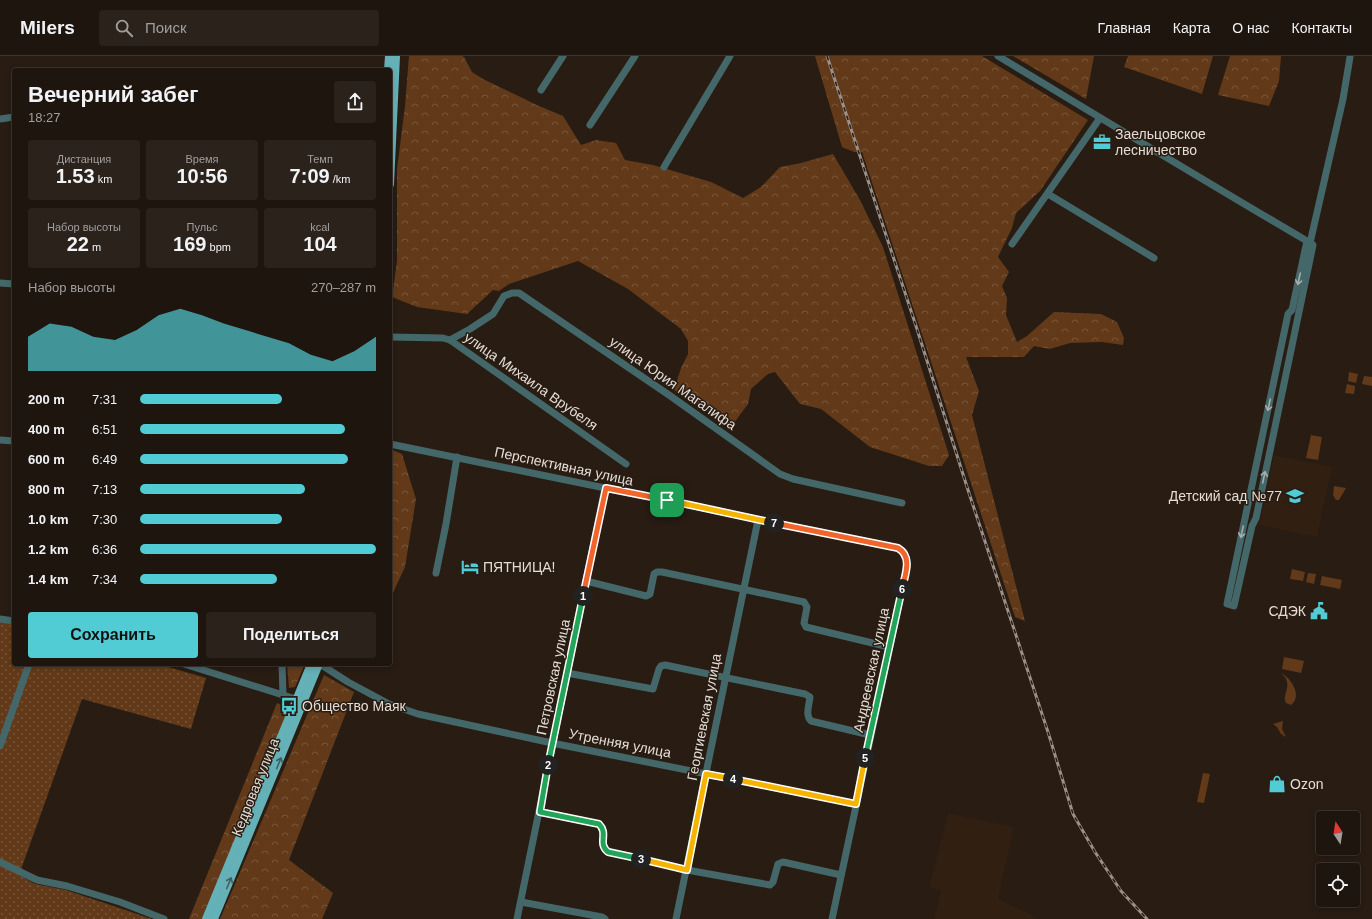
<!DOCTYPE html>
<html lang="ru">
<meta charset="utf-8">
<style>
body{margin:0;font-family:Arial,sans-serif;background:#2b221c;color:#f1f3f6;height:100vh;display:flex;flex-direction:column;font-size:15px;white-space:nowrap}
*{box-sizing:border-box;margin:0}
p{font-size:13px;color:#a19f9e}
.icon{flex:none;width:22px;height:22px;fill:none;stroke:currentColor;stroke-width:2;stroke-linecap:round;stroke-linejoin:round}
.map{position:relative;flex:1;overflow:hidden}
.sheet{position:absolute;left:12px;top:12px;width:380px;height:598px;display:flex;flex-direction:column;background:#1e150e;border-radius:4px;box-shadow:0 2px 6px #0003,0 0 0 1px #3c342e}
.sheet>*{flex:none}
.needle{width:26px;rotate:348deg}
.tools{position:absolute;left:1316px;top:755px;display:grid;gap:8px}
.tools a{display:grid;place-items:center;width:44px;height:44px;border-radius:4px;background:#1e150e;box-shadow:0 2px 6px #0003,0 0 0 1px #3c342e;font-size:20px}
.pin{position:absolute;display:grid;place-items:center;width:34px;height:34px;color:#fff;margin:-17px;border-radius:8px;box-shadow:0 2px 6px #0006}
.km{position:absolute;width:20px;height:20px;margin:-10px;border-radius:50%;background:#222;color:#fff;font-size:11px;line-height:20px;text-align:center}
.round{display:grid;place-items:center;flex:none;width:42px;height:42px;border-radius:4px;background:#2b221c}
.overview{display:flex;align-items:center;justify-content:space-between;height:68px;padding:0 16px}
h1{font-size:22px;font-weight:700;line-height:30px}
.figures{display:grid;grid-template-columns:repeat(3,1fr);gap:6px;height:68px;padding:4px 16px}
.figures div{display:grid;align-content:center;border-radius:4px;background:#2b221c;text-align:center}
.figures b{font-size:20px;font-weight:700}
.figures small{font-size:11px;font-weight:400}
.figures p{font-size:11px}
.chart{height:112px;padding:8px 16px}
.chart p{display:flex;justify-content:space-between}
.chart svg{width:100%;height:72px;margin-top:4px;fill:#51ccd5;opacity:.7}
.action{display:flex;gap:8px;margin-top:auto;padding:8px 16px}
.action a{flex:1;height:46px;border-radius:4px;background:#51ccd5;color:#111;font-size:16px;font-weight:700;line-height:46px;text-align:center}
.action a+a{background:#2b221c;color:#f1f3f6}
ul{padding:0 16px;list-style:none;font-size:13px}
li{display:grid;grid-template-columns:64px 48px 1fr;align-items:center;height:30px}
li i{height:10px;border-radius:5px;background:#51ccd5}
header{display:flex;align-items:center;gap:24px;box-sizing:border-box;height:56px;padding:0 20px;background:#1e150e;border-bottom:1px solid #3c342e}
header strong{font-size:19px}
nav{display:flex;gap:22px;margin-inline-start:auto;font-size:14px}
.search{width:280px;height:36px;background:#2b221c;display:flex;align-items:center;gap:10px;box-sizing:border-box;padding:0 14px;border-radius:4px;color:#a19f9e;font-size:15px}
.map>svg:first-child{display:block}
</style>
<header>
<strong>Milers</strong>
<div class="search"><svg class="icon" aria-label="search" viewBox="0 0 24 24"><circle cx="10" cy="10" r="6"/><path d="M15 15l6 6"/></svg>Поиск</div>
<nav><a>Главная</a><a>Карта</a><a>О нас</a><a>Контакты</a></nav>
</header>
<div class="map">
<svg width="1372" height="863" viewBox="0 0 1372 863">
<defs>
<pattern id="forest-crowns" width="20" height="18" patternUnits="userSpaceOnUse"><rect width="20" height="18" fill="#623a19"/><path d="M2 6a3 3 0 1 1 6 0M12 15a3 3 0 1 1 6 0" fill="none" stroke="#78563a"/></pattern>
<pattern id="garden-dots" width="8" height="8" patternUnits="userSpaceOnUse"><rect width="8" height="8" fill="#623a19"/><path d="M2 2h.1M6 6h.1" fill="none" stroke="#78563a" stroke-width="1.8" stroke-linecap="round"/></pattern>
</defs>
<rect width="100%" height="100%" fill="#281c13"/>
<!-- built -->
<g fill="#311f12">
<path d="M1274,399L1332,411L1317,481L1259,469Z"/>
<path d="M948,757L1014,771L998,843L1034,860L1036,863H934L941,835L929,832Z"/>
</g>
<!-- forest -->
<g fill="url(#forest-crowns)">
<path d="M409,0H462L464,1L472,16L483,23L539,50L563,60L581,89L596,84L616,87L625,104L653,109L711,126L743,142L761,131L780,111L801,107L833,98L860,144L883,191L949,399L942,410H929L870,391L821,353L800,348L775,316L768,318L751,333L748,348L734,367L721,364L674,334L681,312L688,298V285L681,273L628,233L578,205L509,228L499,235L493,234L467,258L417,251L392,241L397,205V113L405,50Z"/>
<path d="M815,0H982L1088,64L1040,135L1016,157L1012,172L998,201L1009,216L1002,230L1007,242L1006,259L1017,286L1027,280L1054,256L1101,258L1117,266L1124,282L1123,289L1102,286L1070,287L1050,293L1034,290L1024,301H966L979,335L972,359L1025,565L1015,561L862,96H854L842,91Z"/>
<path d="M1013,0H1094L1086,43Z"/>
<path d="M1128,0H1213L1202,38L1124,11Z"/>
<path d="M1230,0H1281L1279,25L1269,50L1218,39Z"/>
<path d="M390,393L402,398L416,443L405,511L390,543Z"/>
<path d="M287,608H305L295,631L289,632Z"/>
<path d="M324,619L354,636L289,804L333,837L322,863H220Z"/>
<path d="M277,647L291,653L204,863H189Z"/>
</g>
<!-- park -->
<g fill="#623a19">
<path d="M1349,316L1358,318L1356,327L1348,325Z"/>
<path d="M1364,320L1372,321V330L1362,328Z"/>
<path d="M1347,328L1355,330L1354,338L1345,337Z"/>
<path d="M1311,379L1322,381L1318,404L1306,402Z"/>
<path d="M1334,430L1346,432L1339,444H1336L1333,439Z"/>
<path d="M1292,513L1305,516L1303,525L1290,523Z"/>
<path d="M1308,517L1316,518L1314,528L1306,526Z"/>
<path d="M1322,520L1342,524L1340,533L1320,529Z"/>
<path d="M1284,601L1304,605L1301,617L1282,613Z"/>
<path d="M1281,617C1291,622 1303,640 1291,649L1286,647C1281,638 1295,629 1281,617Z"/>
<path d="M1283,665L1282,673L1286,681L1281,678L1277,671L1273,668Z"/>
<path d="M1203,717L1210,718L1204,747L1197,746Z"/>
</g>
<!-- garden -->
<path fill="url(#garden-dots)" d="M0,564H14V608H158L206,622L191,673L82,643L19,819L35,828L66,834L152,863H0Z"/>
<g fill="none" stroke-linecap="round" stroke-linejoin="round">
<!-- minor -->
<g stroke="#44686a" stroke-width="7">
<path d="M998,0C1101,62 1203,124 1307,185L1313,189L1256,462L1252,470L1234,550L1227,548L1288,258L1292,254L1307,185"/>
<path d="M541,34L563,0"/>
<path d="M0,63L14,61"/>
<path d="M590,69L635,0"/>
<path d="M664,111L730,0"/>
<path d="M1048,138L1154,202"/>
<path d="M1310,187L1343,43L1350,1"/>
<path d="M1012,188L1100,62"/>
<path d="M0,227L14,228"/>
<path d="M390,281L443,282L450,284L626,408"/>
<path d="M450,284L470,273L493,258L504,240L512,237H519L669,339L780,418L793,423L902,447"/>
<path d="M0,384L14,385"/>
<path d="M390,388L898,492L904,496L907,504V510L832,863"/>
<path d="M436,517L446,468L457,401"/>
<path d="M586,525L646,540L650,538L654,518L657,516H662L804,546L807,551L804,567L806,571L889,591"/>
<path d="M0,563L14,565"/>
<path d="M184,608L302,645"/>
<path d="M282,608L283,640"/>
<path d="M320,608L348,626L389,648L418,658L552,687L856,748"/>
<path d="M567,617L653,633L659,613L661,610L665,609L805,638L810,641C809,650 805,659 811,665L870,679"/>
<path d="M0,690L29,608"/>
<path d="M540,756L599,768C608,777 598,788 608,795L687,814L770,829L773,826L778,808L783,806L841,819"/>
<path d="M0,806L37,824L67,830L120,846L164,863"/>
<path d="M521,846L602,861L605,863"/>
<path d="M517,863C547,720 575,576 605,432"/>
<path d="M676,863L758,464"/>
</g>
<!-- major -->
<g stroke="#64b1b7" stroke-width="8">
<path d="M388,14L389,0"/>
<path d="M390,128L396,0"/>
<path d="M206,863L311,608"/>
<path d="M214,863L319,608"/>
</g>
<!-- rail casing -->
<g stroke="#9b918a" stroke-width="3">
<path id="rail" d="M827,0L916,270L968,434L1048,676L1073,758L1095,796L1121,835L1147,863"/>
</g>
<!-- rail -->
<use href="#rail" stroke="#281c13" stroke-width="1.5" stroke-dasharray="4.5" stroke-linecap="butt"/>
</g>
<!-- one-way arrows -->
<defs><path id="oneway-shaft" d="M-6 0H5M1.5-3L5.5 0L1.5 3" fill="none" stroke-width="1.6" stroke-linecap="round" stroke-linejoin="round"/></defs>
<g stroke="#a4aeaa">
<use href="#oneway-shaft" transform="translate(1299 223) rotate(102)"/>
<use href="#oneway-shaft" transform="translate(1269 349) rotate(102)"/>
<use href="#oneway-shaft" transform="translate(1264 421) rotate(-78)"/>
<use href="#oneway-shaft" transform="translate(1242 476) rotate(102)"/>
</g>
<g stroke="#435f5d">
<use href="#oneway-shaft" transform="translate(279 707) rotate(-68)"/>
<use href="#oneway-shaft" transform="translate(229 827) rotate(-68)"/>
</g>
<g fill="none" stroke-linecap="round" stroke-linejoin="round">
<!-- split-1 casing -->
<g stroke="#fff" stroke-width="8">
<path id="split-1" d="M583,540L606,432L667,444"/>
</g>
<!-- split-2 casing -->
<g stroke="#fff" stroke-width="8">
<path id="split-2" d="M548,709L583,540"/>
</g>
<!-- split-3 casing -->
<g stroke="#fff" stroke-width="8">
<path id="split-3" d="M548,709L540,756L599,768C609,778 597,787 608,796L641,803"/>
</g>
<!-- split-4 casing -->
<g stroke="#fff" stroke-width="8">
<path id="split-4" d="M641,803L687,814L706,718L733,723"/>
</g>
<!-- split-5 casing -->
<g stroke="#fff" stroke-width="8">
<path id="split-5" d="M733,723L856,748L865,702"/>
</g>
<!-- split-6 casing -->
<g stroke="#fff" stroke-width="8">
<path id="split-6" d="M865,702L902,533"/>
</g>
<!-- split-7 casing -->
<g stroke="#fff" stroke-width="8">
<path id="split-7" d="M774,467L898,492C913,501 905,519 902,533"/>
</g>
<!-- split-8 casing -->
<g stroke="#fff" stroke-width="8">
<path id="split-8" d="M667,444L774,467"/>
</g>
<!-- split-1 -->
<use href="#split-1" stroke="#f0652b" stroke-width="5"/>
<!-- split-2 -->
<use href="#split-2" stroke="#22a559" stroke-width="5"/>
<!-- split-3 -->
<use href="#split-3" stroke="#22a559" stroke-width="5"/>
<!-- split-4 -->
<use href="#split-4" stroke="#f5b400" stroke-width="5"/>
<!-- split-5 -->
<use href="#split-5" stroke="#f5b400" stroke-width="5"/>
<!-- split-6 -->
<use href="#split-6" stroke="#22a559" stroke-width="5"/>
<!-- split-7 -->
<use href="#split-7" stroke="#f0652b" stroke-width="5"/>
<!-- split-8 -->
<use href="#split-8" stroke="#f5b400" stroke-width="5"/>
</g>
<!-- icons -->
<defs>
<g id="office-bare" transform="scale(1.38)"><path d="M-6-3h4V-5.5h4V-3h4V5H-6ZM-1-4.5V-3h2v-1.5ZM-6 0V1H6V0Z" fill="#51ccd5" stroke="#281c13" stroke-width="2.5" paint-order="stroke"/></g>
<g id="school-bare" transform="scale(1.38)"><path d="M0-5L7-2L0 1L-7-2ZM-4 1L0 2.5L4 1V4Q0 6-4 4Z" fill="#51ccd5" stroke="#281c13" stroke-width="2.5" paint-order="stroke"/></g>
<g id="hotel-bare" transform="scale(1.38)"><path d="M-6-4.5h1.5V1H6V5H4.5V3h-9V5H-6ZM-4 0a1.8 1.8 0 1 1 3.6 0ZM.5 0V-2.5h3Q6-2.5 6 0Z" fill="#51ccd5" stroke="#281c13" stroke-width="2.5" paint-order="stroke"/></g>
<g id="civic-bare" transform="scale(1.38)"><path d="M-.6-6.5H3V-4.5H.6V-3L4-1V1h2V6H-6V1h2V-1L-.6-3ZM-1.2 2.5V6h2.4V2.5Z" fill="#51ccd5" stroke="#281c13" stroke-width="2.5" paint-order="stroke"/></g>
<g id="bus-bare" transform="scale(1.38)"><path d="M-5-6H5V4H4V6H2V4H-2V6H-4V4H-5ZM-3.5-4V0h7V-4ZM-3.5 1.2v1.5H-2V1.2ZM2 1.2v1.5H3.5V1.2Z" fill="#51ccd5" stroke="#281c13" stroke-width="2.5" paint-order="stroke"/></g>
<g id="shop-bare" transform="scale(1.38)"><path d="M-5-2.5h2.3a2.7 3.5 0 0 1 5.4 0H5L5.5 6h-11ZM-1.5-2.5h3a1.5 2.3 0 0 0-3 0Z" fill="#51ccd5" stroke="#281c13" stroke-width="2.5" paint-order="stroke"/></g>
</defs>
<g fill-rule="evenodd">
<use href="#office-bare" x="1102" y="86"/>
<use href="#school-bare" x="1295" y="440"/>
<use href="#hotel-bare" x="470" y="511"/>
<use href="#civic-bare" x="1319" y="555"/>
<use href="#bus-bare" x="289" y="650"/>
<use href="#shop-bare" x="1277" y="728"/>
</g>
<g text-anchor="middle" stroke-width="3" stroke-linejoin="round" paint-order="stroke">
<!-- poi labels -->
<g font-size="14" fill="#e4dcd5" stroke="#281c13" text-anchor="start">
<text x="1115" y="83">Заельцовское<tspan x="1115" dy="16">лесничество</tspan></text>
<text x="1282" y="445" text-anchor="end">Детский сад №77</text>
<text x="483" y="516">ПЯТНИЦА!</text>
<text x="1306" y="560" text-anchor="end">СДЭК</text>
<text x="302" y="655">Общество Маяк</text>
<text x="1290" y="733">Ozon</text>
</g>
<!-- street labels -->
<g font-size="14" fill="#e4dcd5" stroke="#281c13">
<text transform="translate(531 325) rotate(35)" y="5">улица Михаила Врубеля</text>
<text transform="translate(673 327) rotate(35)" y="5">улица Юрия Магалифа</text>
<text transform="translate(564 410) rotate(12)" y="5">Перспективная улица</text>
<text transform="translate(871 614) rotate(-78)" y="5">Андреевская улица</text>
<text transform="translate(553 621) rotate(-78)" y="5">Петровская улица</text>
<text transform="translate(704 661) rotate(-79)" y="5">Георгиевская улица</text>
<text transform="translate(620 687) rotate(11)" y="5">Утренняя улица</text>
<text transform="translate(255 731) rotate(-68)" y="5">Кедровая улица</text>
</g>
</g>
</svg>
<div class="tools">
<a><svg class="needle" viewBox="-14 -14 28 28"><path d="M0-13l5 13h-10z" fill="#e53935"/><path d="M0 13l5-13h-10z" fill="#a19f9e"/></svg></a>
<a><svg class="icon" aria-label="locate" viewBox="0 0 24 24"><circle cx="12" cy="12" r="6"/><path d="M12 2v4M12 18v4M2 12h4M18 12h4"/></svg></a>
</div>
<div class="pin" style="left:667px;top:444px;background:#1e9e55"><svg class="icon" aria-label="arrive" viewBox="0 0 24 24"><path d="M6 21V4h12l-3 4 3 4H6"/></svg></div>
<b class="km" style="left:583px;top:540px">1</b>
<b class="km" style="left:548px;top:709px">2</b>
<b class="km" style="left:641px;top:803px">3</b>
<b class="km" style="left:733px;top:723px">4</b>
<b class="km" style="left:865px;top:702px">5</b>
<b class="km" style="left:902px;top:533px">6</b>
<b class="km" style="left:774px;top:467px">7</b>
<section class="sheet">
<div class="overview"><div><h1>Вечерний забег</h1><p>18:27</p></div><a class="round"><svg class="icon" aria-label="share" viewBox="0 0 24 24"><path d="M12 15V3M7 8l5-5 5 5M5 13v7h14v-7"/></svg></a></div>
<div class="figures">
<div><p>Дистанция</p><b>1.53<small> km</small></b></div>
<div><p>Время</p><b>10:56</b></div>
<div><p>Темп</p><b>7:09<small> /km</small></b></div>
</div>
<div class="figures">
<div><p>Набор высоты</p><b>22<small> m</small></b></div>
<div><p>Пульс</p><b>169<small> bpm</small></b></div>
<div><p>kcal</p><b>104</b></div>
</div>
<div class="chart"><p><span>Набор высоты</span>270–287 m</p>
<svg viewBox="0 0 160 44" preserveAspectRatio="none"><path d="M0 44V23L10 15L20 17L30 23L40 25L50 19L60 10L70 6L80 10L90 15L100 19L110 23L120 27L130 34L140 38L150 32L160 23V44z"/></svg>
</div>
<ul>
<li><b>200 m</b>7:31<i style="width:60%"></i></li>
<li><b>400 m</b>6:51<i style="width:87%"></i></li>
<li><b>600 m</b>6:49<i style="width:88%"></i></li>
<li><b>800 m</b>7:13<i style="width:70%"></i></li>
<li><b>1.0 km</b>7:30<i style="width:60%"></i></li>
<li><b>1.2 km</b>6:36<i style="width:100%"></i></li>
<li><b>1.4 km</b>7:34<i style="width:58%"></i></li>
</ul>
<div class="action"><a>Сохранить</a><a>Поделиться</a></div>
</section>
</div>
